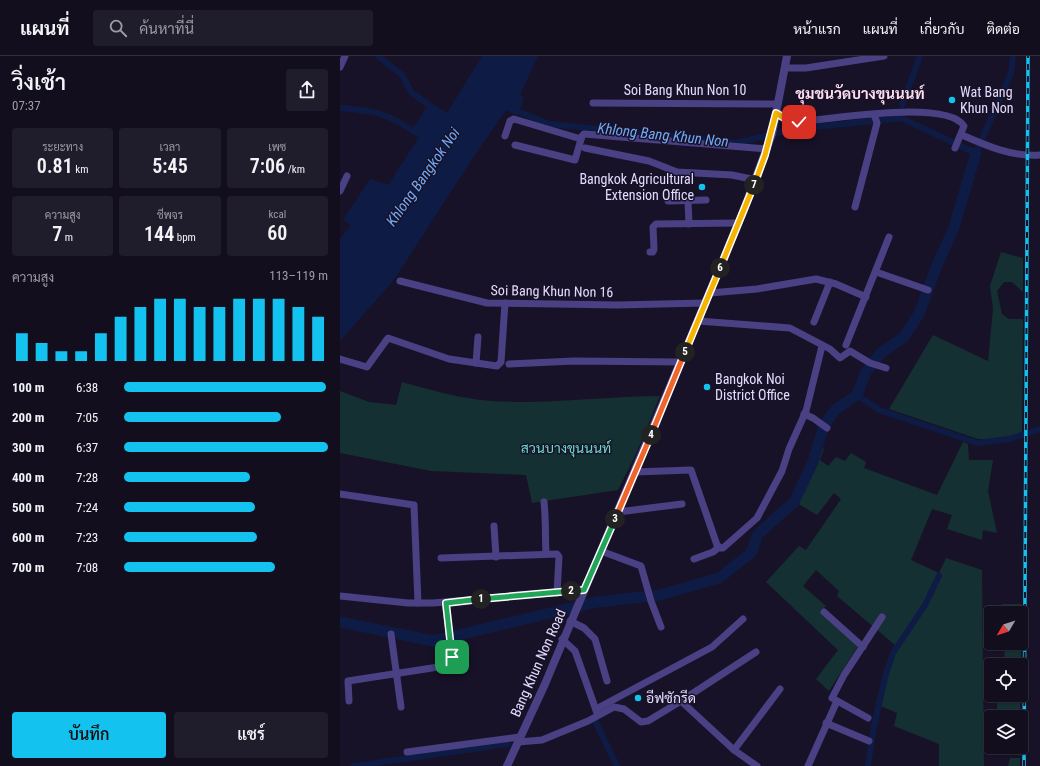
<!DOCTYPE html>
<html lang="th">
<meta charset="utf-8">
<style>
body{margin:0;font-family:"Roboto Condensed",Sarabun,sans-serif;background:#1f1c2b;color:#f1f3f6;height:100vh;display:flex;flex-direction:column;font-size:15px;white-space:nowrap}
*{box-sizing:border-box;margin:0}
p{font-size:13px;color:#9c9ca4}
.icon{flex:none;width:22px;height:22px;fill:none;stroke:currentColor;stroke-width:2;stroke-linecap:round;stroke-linejoin:round}
.map{position:relative;flex:1;overflow:hidden}
.panel{display:flex;flex-direction:column;background:#120e1e;width:340px}
.panel>*{flex:none}
.needle{width:26px;rotate:231deg}
.buttons{position:absolute;left:644px;top:550px;display:grid;gap:8px}
.buttons a{display:grid;place-items:center;width:44px;height:44px;border-radius:4px;background:#120e1e;box-shadow:0 1px 3px #0004,0 0 0 1px #312e3c;font-size:20px}
.pin{position:absolute;display:grid;place-items:center;width:34px;height:34px;color:#fff;margin:-17px;border-radius:8px;box-shadow:0 2px 6px #0006}
.km{position:absolute;width:20px;height:20px;margin:-10px;border-radius:50%;background:#222;color:#fff;font-size:11px;line-height:20px;text-align:center}
.round{display:grid;place-items:center;flex:none;width:42px;height:42px;border-radius:4px;background:#1f1c2b}
.head{display:flex;align-items:center;justify-content:space-between;height:68px;padding:0 12px}
h1{font-size:22px;font-weight:600;line-height:30px}
.figures{display:grid;grid-template-columns:repeat(3,1fr);gap:6px;height:68px;padding:4px 12px}
.figures div{display:grid;align-content:center;border-radius:4px;background:#1f1c2b;text-align:center}
.figures b{font-size:20px;font-weight:600}
.figures small{font-size:11px;font-weight:400}
.figures p{font-size:11px}
.chart{height:112px;padding:8px 12px}
.chart p{display:flex;justify-content:space-between}
.chart svg{width:100%;height:72px;margin-top:4px;stroke:#14c2f0;stroke-width:6}
.action{display:flex;gap:8px;margin-top:auto;padding:8px 12px}
.action a{flex:1;height:46px;border-radius:4px;background:#14c2f0;color:#111;font-size:16px;font-weight:600;line-height:46px;text-align:center}
.action a+a{background:#1f1c2b;color:#f1f3f6}
ul{padding:0 12px;list-style:none;font-size:13px}
li{display:grid;grid-template-columns:64px 48px 1fr;align-items:center;height:30px}
li i{height:10px;border-radius:5px;background:#14c2f0}
header{display:flex;align-items:center;gap:24px;box-sizing:border-box;height:56px;padding:0 20px;background:#120e1e;border-bottom:1px solid #312e3c}
header strong{font-size:19px}
nav{display:flex;gap:22px;margin-inline-start:auto;font-size:14px}
.search{width:280px;height:36px;background:#1f1c2b;display:flex;align-items:center;gap:10px;box-sizing:border-box;padding:0 14px;border-radius:4px;color:#9c9ca4;font-size:15px}
main{display:flex;flex:1;min-height:0}
.map>svg:first-child{display:block}
</style>
<header>
<strong>แผนที่</strong>
<div class="search"><svg class="icon" aria-label="search" viewBox="0 0 24 24"><circle cx="10" cy="10" r="6"/><path d="M15 15l6 6"/></svg>ค้นหาที่นี่</div>
<nav><a>หน้าแรก</a><a>แผนที่</a><a>เกี่ยวกับ</a><a>ติดต่อ</a></nav>
</header>
<main>
<section class="panel">
<div class="head"><div><h1>วิ่งเช้า</h1><p>07:37</p></div><a class="round"><svg class="icon" aria-label="share" viewBox="0 0 24 24"><path d="M12 15V3M7 8l5-5 5 5M5 13v7h14v-7"/></svg></a></div>
<div class="figures">
<div><p>ระยะทาง</p><b>0.81<small> km</small></b></div>
<div><p>เวลา</p><b>5:45</b></div>
<div><p>เพซ</p><b>7:06<small> /km</small></b></div>
</div>
<div class="figures">
<div><p>ความสูง</p><b>7<small> m</small></b></div>
<div><p>ชีพจร</p><b>144<small> bpm</small></b></div>
<div><p>kcal</p><b>60</b></div>
</div>
<div class="chart"><p><span>ความสูง</span>113–119 m</p>
<svg viewBox="0 0 160 44" preserveAspectRatio="none"><path d="M5 44V27M15 44V33M25 44V38M35 44V38M45 44V27M55 44V17M65 44V11M75 44V6M85 44V6M95 44V11M105 44V11M115 44V6M125 44V6M135 44V6M145 44V11M155 44V17"/></svg>
</div>
<ul>
<li><b>100 m</b>6:38<i style="width:99%"></i></li>
<li><b>200 m</b>7:05<i style="width:77%"></i></li>
<li><b>300 m</b>6:37<i style="width:100%"></i></li>
<li><b>400 m</b>7:28<i style="width:62%"></i></li>
<li><b>500 m</b>7:24<i style="width:64%"></i></li>
<li><b>600 m</b>7:23<i style="width:65%"></i></li>
<li><b>700 m</b>7:08<i style="width:74%"></i></li>
</ul>
<div class="action"><a>บันทึก</a><a>แชร์</a></div>
</section>
<div class="map">
<svg width="700" height="710" viewBox="0 0 700 710">
<rect width="100%" height="100%" fill="#181228"/>
<!-- green -->
<g fill="#153032">
<path d="M661,196L683,202V236L672,226H664L657,235L662,258L669,263H683L682,378L651,383H638L549,353L593,279L648,305L653,253L650,230Z"/>
<path d="M62,326C91,334 121,343 152,345C208,349 264,340 320,340L296,398L278,434L192,447L186,419L91,415L0,397V335L29,346L56,349Z"/>
<path d="M623,386L628,388L629,404H653L648,435L657,477L643,474L642,484L607,473L612,459L592,453L571,504L599,517L606,502L642,514L644,710H599V688L554,670L557,657L536,648L546,611L555,589L497,540L499,535L476,514L463,530L486,550L480,555L518,590L489,635L476,623L498,594L426,526L459,490L466,494L501,443L494,437L477,459L455,446L475,389L484,393L480,404L488,410L496,401L505,405L511,397L526,406L524,412L597,439Z"/>
<path d="M662,548H681V557H663Z"/>
<path d="M664,587H681V609H665Z"/>
<rect x="657" y="639" width="23" height="22"/>
<path d="M670,702H680V710H668Z"/>
</g>
<!-- water -->
<path fill="#0e1c45" d="M142,0H198L180,39L184,41L179,56L176,59L166,54L136,97L54,224L0,285V183L11,169L3,164L30,123L48,129L79,81L71,75L90,46L107,57Z"/>
<g fill="none" stroke-linecap="round" stroke-linejoin="round">
<!-- canal -->
<g stroke="#0e1c45" stroke-width="6">
<path d="M38,0L62,19L71,36L94,53"/>
<path d="M562,49L580,0"/>
<path d="M0,52C37,55 47,57 78,78"/>
<path d="M172,53L209,68L396,87L455,73L561,62L636,97L671,17L673,0"/>
<path d="M517,339L539,354L637,387L669,383L700,373"/>
<path d="M256,667L277,710"/>
<path d="M14,710L168,688"/>
<path d="M528,710L534,670L546,618L553,597L585,549L599,520"/>
</g>
<!-- river -->
<path stroke="#0e1c45" stroke-width="11" d="M0,566L93,585L257,546L320,539L379,522L411,497L418,478L454,446L473,406L484,369L496,353L517,339L526,316L541,297L564,281L579,258L597,209L613,174L636,97"/>
<!-- minor -->
<g stroke="#4a4084" stroke-width="7">
<path d="M0,11L5,0"/>
<path d="M445,12H466L544,0"/>
<path d="M253,47L438,48"/>
<path d="M437,57L449,65L459,66C489,63 607,43 624,70L615,92"/>
<path d="M622,79C647,90 672,101 700,99"/>
<path d="M165,80L170,65L174,63L241,83"/>
<path d="M175,89L235,104L242,80L244,78L427,93"/>
<path d="M245,92L309,105L337,116L392,119L416,124"/>
<path d="M0,135L7,120"/>
<path d="M328,145L366,144"/>
<path d="M348,145L349,168"/>
<path d="M515,151L537,67L534,58"/>
<path d="M310,196H313L314,193L313,171L316,168L398,167"/>
<path d="M536,216L588,234"/>
<path d="M60,225L147,247L277,249L366,247"/>
<path d="M370,237L417,233L476,223L496,228L526,241"/>
<path d="M358,265L450,272L490,293L500,302L510,295L530,307L546,312"/>
<path d="M474,266L490,226"/>
<path d="M506,289L549,181"/>
<path d="M0,303L27,311L48,282L109,303L157,310L161,306L165,247"/>
<path d="M136,307L138,281"/>
<path d="M169,308L234,305L341,306"/>
<path d="M464,358L473,362L487,372"/>
<path d="M295,416L351,414L377,489L380,492H383L417,462L442,415L449,393L466,355L482,290"/>
<path d="M0,438L74,449L78,547"/>
<path d="M204,446C206,464 205,481 206,498"/>
<path d="M278,456L342,448"/>
<path d="M154,470L156,501"/>
<path d="M261,495L301,510L311,545L321,571"/>
<path d="M101,502L217,498L219,501L217,537"/>
<path d="M354,503L373,496L379,491"/>
<path d="M0,540L68,547H93L244,534"/>
<path d="M484,556L523,591"/>
<path d="M230,565L244,572L255,583L267,625"/>
<path d="M51,578L61,651"/>
<path d="M222,583L235,595L257,657"/>
<path d="M9,645L8,625L105,610L111,607L113,601L105,547"/>
<path d="M341,645L416,596"/>
<path d="M256,653L372,591L403,563"/>
<path d="M528,662L492,642L504,619L542,561"/>
<path d="M486,667L529,685"/>
<path d="M178,686L202,684L248,665L274,651L284,653L301,666L308,665L341,645L394,694L417,710"/>
<path d="M394,694L440,633"/>
<path d="M67,696L180,681"/>
<path d="M468,710L497,645"/>
</g>
<!-- tertiary -->
<path stroke="#4a4084" stroke-width="8" d="M167,710L205,628L402,159L432,78L447,0"/>
<!-- rail casing -->
<g stroke="#14c2f0" stroke-width="3.5">
<path id="rail" d="M684,710L688,0"/>
</g>
<!-- rail -->
<use href="#rail" stroke="#181228" stroke-width="2" stroke-dasharray="6" stroke-linecap="butt"/>
</g>
<g fill="none" stroke-linecap="round" stroke-linejoin="round">
<!-- split-1 casing -->
<g stroke="#fff" stroke-width="8">
<path id="split-1" d="M112,601L106,547L141,543"/>
</g>
<!-- split-2 casing -->
<g stroke="#fff" stroke-width="8">
<path id="split-2" d="M141,543L231,535"/>
</g>
<!-- split-3 casing -->
<g stroke="#fff" stroke-width="8">
<path id="split-3" d="M231,535L244,534L275,463"/>
</g>
<!-- split-4 casing -->
<g stroke="#fff" stroke-width="8">
<path id="split-4" d="M275,463L311,379"/>
</g>
<!-- split-5 casing -->
<g stroke="#fff" stroke-width="8">
<path id="split-5" d="M311,379L345,296"/>
</g>
<!-- split-6 casing -->
<g stroke="#fff" stroke-width="8">
<path id="split-6" d="M345,296L380,212"/>
</g>
<!-- split-7 casing -->
<g stroke="#fff" stroke-width="8">
<path id="split-7" d="M380,212L414,129"/>
</g>
<!-- split-8 casing -->
<g stroke="#fff" stroke-width="8">
<path id="split-8" d="M414,129L425,99L436,57L449,65L459,66"/>
</g>
<!-- split-1 -->
<use href="#split-1" stroke="#22a559" stroke-width="5"/>
<!-- split-2 -->
<use href="#split-2" stroke="#22a559" stroke-width="5"/>
<!-- split-3 -->
<use href="#split-3" stroke="#22a559" stroke-width="5"/>
<!-- split-4 -->
<use href="#split-4" stroke="#f0652b" stroke-width="5"/>
<!-- split-5 -->
<use href="#split-5" stroke="#f0652b" stroke-width="5"/>
<!-- split-6 -->
<use href="#split-6" stroke="#f5b400" stroke-width="5"/>
<!-- split-7 -->
<use href="#split-7" stroke="#f5b400" stroke-width="5"/>
<!-- split-8 -->
<use href="#split-8" stroke="#f5b400" stroke-width="5"/>
</g>
<!-- markers -->
<g fill="#14c2f0" stroke="#181228" stroke-width="1.5">
<circle cx="612" cy="44" r="4"/>
<circle cx="362" cy="131" r="4"/>
<circle cx="367" cy="331" r="4"/>
<circle cx="298" cy="642" r="4"/>
</g>
<g text-anchor="middle" stroke-width="3" stroke-linejoin="round" paint-order="stroke">
<!-- street labels -->
<g font-size="14" fill="#e3dbfd" stroke="#181228">
<text x="345" y="39">Soi Bang Khun Non 10</text>
<text transform="translate(212 235) rotate(1)" y="5">Soi Bang Khun Non 16</text>
<text transform="translate(198 607) rotate(-66)" y="5">Bang Khun Non Road</text>
</g>
<!-- poi labels -->
<g font-size="14" fill="#e3dbfd" stroke="#181228" text-anchor="start">
<text x="620" y="41">Wat Bang<tspan x="620" dy="16">Khun Non</tspan></text>
<text x="354" y="128" text-anchor="end">Bangkok Agricultural<tspan x="354" dy="16">Extension Office</tspan></text>
<text x="375" y="328">Bangkok Noi<tspan x="375" dy="16">District Office</tspan></text>
<text x="306" y="647">อีฟซักรีด</text>
</g>
<!-- park labels -->
<g font-size="14" fill="#6bd9ca" stroke="#181228">
<text x="226" y="397">สวนบางขุนนนท์</text>
</g>
<!-- neighbourhood labels -->
<g font-size="15" font-weight="bold" fill="#fdddee" stroke="#181228">
<text x="520" y="43">ชุมชนวัดบางขุนนนท์</text>
</g>
<!-- water labels -->
<g font-size="15" font-style="italic" fill="#70a9f6" stroke="#181228">
<text transform="translate(323 79) rotate(6)" y="5">Khlong Bang Khun Non</text>
<text transform="translate(83 121) rotate(-55)" y="5">Khlong Bangkok Noi</text>
</g>
</g>
</svg>
<div class="buttons">
<a><svg class="needle" viewBox="-14 -14 28 28"><path d="M0-13l5 13h-10z" fill="#e53935"/><path d="M0 13l5-13h-10z" fill="#9c9ca4"/></svg></a>
<a><svg class="icon" aria-label="locate" viewBox="0 0 24 24"><circle cx="12" cy="12" r="6"/><path d="M12 2v4M12 18v4M2 12h4M18 12h4"/></svg></a>
<a><svg class="icon" aria-label="layers" viewBox="0 0 24 24"><path d="M12 4l9 5-9 5-9-5zM3 14l9 5 9-5"/></svg></a>
</div>
<div class="pin" style="left:112px;top:601px;background:#1e9e55"><svg class="icon" aria-label="arrive" viewBox="0 0 24 24"><path d="M6 21V4h12l-3 4 3 4H6"/></svg></div>
<div class="pin" style="left:459px;top:66px;background:#d93025"><svg class="icon" aria-label="check" viewBox="0 0 24 24"><path d="M5 12l5 5 9-10"/></svg></div>
<b class="km" style="left:141px;top:543px">1</b>
<b class="km" style="left:231px;top:535px">2</b>
<b class="km" style="left:275px;top:463px">3</b>
<b class="km" style="left:311px;top:379px">4</b>
<b class="km" style="left:345px;top:296px">5</b>
<b class="km" style="left:380px;top:212px">6</b>
<b class="km" style="left:414px;top:129px">7</b>
</div>
</main>
